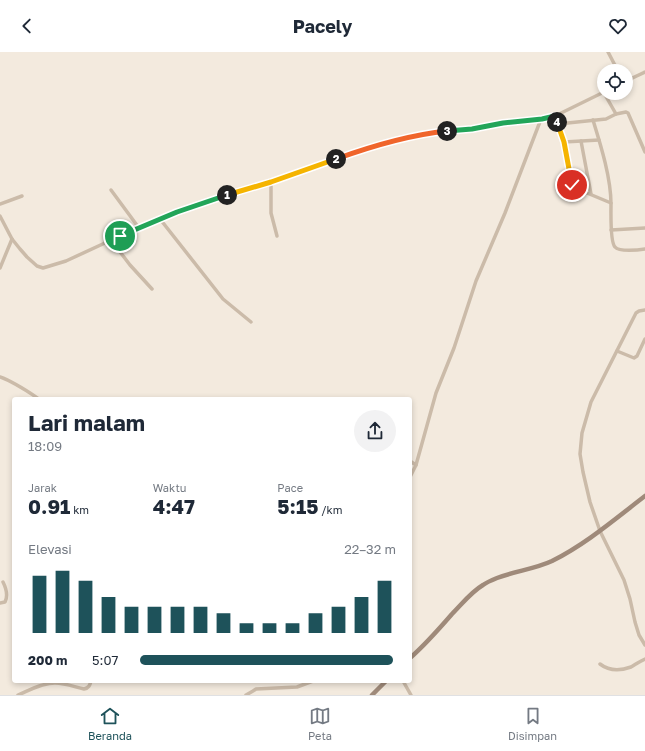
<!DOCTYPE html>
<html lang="id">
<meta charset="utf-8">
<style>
body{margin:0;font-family:"Golos Text",sans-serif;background:#f2f2f3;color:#1f2937;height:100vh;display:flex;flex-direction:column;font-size:15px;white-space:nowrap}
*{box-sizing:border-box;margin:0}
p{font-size:13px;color:#747a83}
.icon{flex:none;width:22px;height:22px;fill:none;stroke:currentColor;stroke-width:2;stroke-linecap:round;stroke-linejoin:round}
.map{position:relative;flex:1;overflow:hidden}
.side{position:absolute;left:12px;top:345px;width:400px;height:286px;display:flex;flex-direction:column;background:#fff;border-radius:4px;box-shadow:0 2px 6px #0003}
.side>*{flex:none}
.controls{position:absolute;left:597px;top:12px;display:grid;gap:8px}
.controls a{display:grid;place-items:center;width:36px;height:36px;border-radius:50%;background:#fff;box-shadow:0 2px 6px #0003;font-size:20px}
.pin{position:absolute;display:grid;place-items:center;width:34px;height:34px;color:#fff;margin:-17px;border:2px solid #fff;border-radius:50%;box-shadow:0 1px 4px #0007}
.km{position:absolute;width:20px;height:20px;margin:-10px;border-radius:50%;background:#222;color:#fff;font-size:11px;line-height:20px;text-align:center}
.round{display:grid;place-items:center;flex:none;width:42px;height:42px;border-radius:21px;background:#f2f2f3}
.headline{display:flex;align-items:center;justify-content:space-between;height:68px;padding:0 16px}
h1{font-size:22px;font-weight:700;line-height:30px}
.figures{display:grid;grid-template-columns:repeat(3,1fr);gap:6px;height:68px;padding:4px 16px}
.figures div{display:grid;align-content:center}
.figures b{font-size:20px;font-weight:700}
.figures small{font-size:11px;font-weight:400}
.figures p{font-size:11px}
.chart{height:112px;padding:8px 16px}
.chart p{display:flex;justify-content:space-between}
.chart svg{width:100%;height:72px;margin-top:4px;stroke:#1e525a;stroke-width:6}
ul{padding:0 16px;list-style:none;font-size:13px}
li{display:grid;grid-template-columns:64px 48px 1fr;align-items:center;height:30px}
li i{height:10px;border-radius:5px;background:#1e525a}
header{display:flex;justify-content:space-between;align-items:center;height:52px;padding:0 16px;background:#fff;font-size:18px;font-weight:700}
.dock{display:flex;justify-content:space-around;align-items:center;height:56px;border-top:1px solid #e0e1e3;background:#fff;font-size:11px;color:#747a83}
.dock a{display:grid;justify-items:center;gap:2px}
.dock .selected{color:#1e525a}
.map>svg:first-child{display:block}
</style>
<header><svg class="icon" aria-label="back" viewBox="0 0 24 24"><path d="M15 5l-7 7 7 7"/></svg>Pacely<svg class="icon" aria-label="heart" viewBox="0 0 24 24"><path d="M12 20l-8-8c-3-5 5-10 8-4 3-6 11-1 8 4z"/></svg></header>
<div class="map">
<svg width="645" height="643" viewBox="0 0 645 643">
<rect width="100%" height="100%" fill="#f3eade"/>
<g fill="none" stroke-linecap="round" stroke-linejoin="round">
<!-- street -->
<g stroke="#cbbba9" stroke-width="3.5">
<path d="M608,0L618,19"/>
<path d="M626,29L645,20"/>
<path d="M604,41L616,62"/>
<path d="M555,64L564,90L572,133L575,136L611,151"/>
<path d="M593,68C601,94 611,126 611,152C611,160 610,190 615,195C619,200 639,198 645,197"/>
<path d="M558,72L606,67L616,62L626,60L628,61L645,100"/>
<path d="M581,89L591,142"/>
<path d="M564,90L599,88"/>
<path d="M271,130V161L277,184"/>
<path d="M111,138L139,176"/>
<path d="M0,152L22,144"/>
<path d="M0,164L12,187L20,197L27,205L37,214L43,216L66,209L120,184L177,160L229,143L271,130L371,95L414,84L472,77L503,71L541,67L555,64L604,40"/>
<path d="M160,167L223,247L251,270"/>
<path d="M611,178L645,176"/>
<path d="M111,188L130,213L152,237"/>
<path d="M0,216L12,187"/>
<path d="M645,258L639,259L636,261L591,350L582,381L580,402L583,420L590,450L600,479L624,528L630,547L635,570L639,583L645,593"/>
<path d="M617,299L634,306L637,304L645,287"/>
<path d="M0,325C14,330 27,339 39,347"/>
<path d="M410,409L416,413"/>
<path d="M410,425L416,413L436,341L454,296L476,229L505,161L541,67"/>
<path d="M0,551L5,550C8,544 6,536 3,530"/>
<path d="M600,612C609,619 620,619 631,615C636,612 640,609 645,607"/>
<path d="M403,629L411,643"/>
<path d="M18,643C30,638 42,631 55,631C65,631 75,635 84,637C89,636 90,633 91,629"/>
<path d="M246,643L253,639L256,637L297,635L313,629"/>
</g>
<!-- secondary -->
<g stroke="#9f8a7a" stroke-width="4.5">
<path d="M410,606C425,593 439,577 452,562C462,552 471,540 483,533C487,530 492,528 497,526C515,519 535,517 552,509C586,492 615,467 645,444"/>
<path d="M372,643L386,629"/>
</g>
</g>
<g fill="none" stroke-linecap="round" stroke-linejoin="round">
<!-- split-1 casing -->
<g stroke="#fff" stroke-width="8">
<path id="split-1" d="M120,184L177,160L227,143"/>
</g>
<!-- split-2 casing -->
<g stroke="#fff" stroke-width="8">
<path id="split-2" d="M227,143L271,130L336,107"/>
</g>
<!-- split-3 casing -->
<g stroke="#fff" stroke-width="8">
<path id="split-3" d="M336,107C372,94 409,83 447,79"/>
</g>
<!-- split-4 casing -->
<g stroke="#fff" stroke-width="8">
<path id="split-4" d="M447,79L472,77L503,71L542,67L555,64L557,70"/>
</g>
<!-- split-5 casing -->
<g stroke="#fff" stroke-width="8">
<path id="split-5" d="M557,70L564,90L572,133"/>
</g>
<!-- split-1 -->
<use href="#split-1" stroke="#22a559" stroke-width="5"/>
<!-- split-2 -->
<use href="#split-2" stroke="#f5b400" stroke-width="5"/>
<!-- split-3 -->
<use href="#split-3" stroke="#f0652b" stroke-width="5"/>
<!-- split-4 -->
<use href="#split-4" stroke="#22a559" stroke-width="5"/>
<!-- split-5 -->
<use href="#split-5" stroke="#f5b400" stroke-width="5"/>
</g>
</svg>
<div class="controls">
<a><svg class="icon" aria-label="locate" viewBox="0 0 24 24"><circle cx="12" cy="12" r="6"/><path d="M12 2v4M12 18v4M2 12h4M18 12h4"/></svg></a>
</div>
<div class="pin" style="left:120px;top:184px;background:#1e9e55"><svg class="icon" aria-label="arrive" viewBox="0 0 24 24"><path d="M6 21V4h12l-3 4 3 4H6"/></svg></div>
<div class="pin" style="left:572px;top:133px;background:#d93025"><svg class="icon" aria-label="check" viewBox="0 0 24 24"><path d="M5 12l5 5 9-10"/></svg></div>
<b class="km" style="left:227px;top:143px">1</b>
<b class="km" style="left:336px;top:107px">2</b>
<b class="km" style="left:447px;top:79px">3</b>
<b class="km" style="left:557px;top:70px">4</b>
<section class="side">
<div class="headline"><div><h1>Lari malam</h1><p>18:09</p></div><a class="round"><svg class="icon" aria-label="share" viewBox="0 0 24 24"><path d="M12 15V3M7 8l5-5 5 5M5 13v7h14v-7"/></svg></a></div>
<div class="figures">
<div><p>Jarak</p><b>0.91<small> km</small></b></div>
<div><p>Waktu</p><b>4:47</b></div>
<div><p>Pace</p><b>5:15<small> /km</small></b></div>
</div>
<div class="chart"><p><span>Elevasi</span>22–32 m</p>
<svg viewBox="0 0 160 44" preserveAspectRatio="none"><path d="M5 44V9M15 44V6M25 44V12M35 44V22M45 44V28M55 44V28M65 44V28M75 44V28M85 44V32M95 44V38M105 44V38M115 44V38M125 44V32M135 44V28M145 44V22M155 44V12"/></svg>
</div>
<ul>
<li><b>200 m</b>5:07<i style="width:99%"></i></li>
</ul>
</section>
</div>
<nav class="dock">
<a class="selected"><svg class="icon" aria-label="home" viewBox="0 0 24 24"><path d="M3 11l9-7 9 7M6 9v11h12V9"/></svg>Beranda</a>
<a><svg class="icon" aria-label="map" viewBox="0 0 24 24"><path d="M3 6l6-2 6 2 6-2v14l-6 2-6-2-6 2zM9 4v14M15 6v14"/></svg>Peta</a>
<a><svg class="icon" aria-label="saved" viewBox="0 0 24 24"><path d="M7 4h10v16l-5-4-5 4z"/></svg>Disimpan</a>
</nav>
